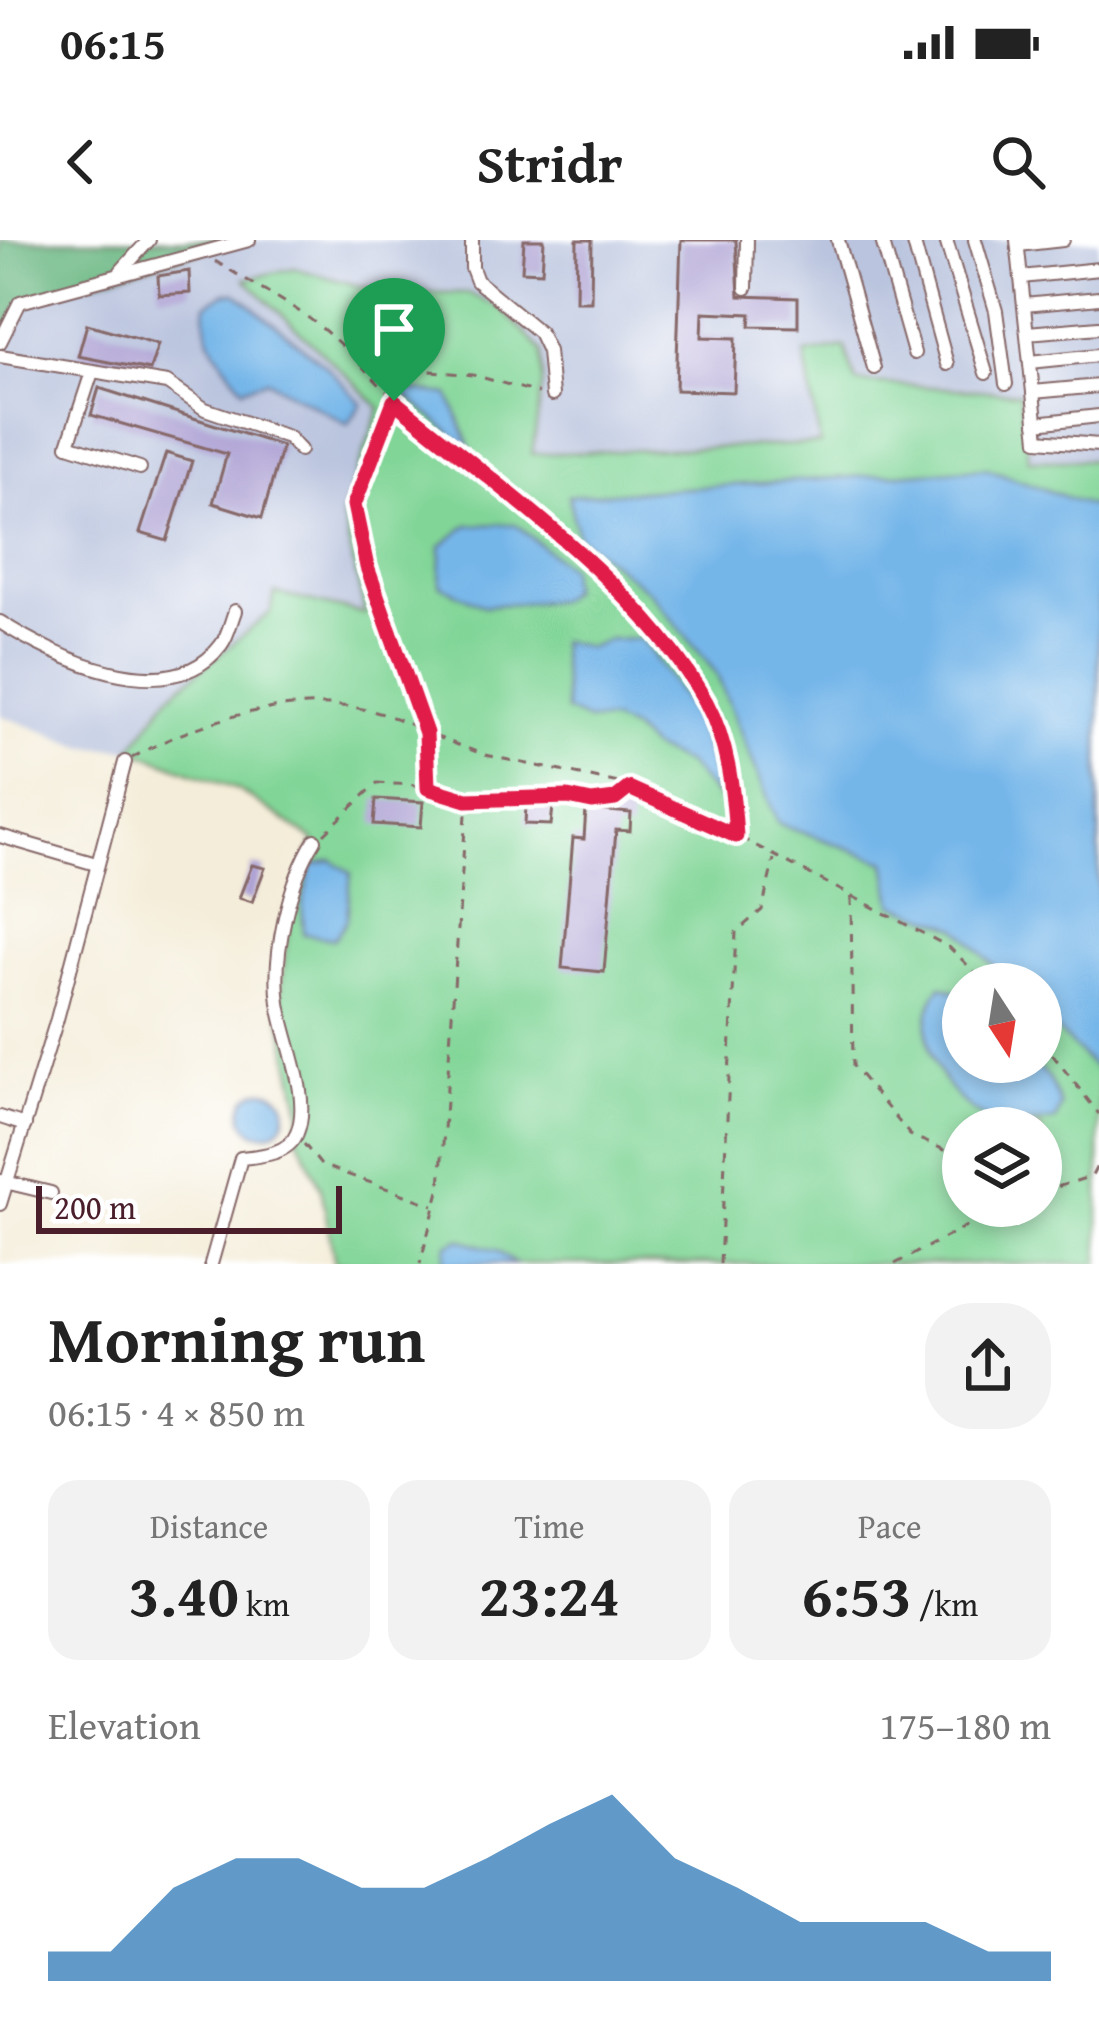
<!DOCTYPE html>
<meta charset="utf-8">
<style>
body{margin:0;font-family:"Gentium Book Plus",serif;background:#f2f2f2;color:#222;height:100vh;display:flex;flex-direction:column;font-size:45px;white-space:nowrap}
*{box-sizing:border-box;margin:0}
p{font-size:39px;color:#767676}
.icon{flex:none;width:66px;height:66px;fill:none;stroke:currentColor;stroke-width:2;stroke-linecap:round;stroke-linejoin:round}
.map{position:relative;height:1024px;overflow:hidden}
.side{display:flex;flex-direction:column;background:#fff;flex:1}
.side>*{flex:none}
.needle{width:78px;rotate:168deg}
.tools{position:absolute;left:942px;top:723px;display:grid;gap:24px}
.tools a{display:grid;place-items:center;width:120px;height:120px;border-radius:50%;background:#fff;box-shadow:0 6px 18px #0003;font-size:60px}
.scale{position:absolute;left:36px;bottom:30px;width:306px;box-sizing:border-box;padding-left:12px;border:6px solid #4a1f2b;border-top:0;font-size:33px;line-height:42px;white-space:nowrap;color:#4a1f2b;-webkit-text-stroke:9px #fff;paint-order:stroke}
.pin{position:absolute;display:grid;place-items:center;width:102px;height:102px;color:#fff;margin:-123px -51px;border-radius:50% 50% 50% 0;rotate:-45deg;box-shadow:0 0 12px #0007}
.pin .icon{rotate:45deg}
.round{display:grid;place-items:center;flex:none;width:126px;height:126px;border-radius:48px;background:#f2f2f2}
.overview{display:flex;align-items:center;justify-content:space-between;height:204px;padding:0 48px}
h1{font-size:66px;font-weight:600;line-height:90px}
.stats{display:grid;grid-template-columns:repeat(3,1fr);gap:18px;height:204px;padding:12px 48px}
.stats div{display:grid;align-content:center;border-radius:30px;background:#f2f2f2;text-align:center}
.stats b{font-size:60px;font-weight:600}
.stats small{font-size:33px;font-weight:400}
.stats p{font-size:33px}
.chart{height:336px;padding:24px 48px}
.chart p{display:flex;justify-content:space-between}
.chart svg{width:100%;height:216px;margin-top:12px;fill:#1f6fb2;opacity:.7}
.status{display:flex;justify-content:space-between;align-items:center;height:84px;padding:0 60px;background:#fff;direction:ltr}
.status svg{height:33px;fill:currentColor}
header{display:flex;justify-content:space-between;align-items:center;height:156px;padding:0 48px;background:#fff;font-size:54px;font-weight:600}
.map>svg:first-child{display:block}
</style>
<div class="status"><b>06:15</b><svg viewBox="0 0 49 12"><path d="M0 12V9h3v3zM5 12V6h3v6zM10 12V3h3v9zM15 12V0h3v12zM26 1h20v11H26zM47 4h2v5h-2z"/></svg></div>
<header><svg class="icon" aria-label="back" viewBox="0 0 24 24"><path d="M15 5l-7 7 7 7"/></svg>Stridr<svg class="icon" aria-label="search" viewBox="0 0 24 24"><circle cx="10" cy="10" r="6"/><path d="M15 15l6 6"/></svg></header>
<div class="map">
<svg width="1099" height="1024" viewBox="0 0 1099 1024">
<rect width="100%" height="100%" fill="#fff"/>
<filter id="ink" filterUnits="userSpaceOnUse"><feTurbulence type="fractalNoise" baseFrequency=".00833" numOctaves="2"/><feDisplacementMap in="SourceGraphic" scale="24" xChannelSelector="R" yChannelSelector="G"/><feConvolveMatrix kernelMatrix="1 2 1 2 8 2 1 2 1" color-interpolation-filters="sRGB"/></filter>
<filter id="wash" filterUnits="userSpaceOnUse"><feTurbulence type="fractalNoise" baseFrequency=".004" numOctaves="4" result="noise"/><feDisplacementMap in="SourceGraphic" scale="48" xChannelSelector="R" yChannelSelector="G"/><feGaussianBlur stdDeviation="2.7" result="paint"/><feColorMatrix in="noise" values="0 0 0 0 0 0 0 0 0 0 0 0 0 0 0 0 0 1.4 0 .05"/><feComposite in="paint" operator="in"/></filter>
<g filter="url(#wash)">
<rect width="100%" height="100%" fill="#f4edd9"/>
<!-- industrial -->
<path fill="#bac4de" d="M242,0H1099V220L1029,221L1018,153L855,142L844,107L806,115L821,204L531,214L543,141L468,53L382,52L294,28L246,41L380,168L342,275L365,375L271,373L170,455L131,509L85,507L0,475V102L20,62Z"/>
<!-- green -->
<path fill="#81d597" stroke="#667a61" stroke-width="3" fill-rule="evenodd" d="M294,28L382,52L468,53L501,69L542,111L543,141L532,214L820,204L805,114L845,107L856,142L1019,153L1029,220H1099V1024H335L321,948L297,895L301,872L279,768L290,669L314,600L238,550L131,509L170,455L270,373L275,353L365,374L342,275L380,168L245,39ZM963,744H1041V822H963ZM963,888H1041V966H963Z"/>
<!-- forest -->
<path fill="#68b680" stroke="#596a56" stroke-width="3" d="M0,0H242L20,62L0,102Z"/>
<!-- water -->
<g fill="#74b6e9" stroke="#5f6a8a" stroke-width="3">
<path d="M225,53H236L324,124L362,164L348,184L267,140L243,148C223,122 201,99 206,65Z"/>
<path d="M398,149L449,155L472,211Z"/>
<path d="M986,228L1099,269V833L1041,774V744H1011L958,688L893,664L886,622L778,583L716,433L650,352L578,296L568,256Z"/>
<path d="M515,284L569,328L570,349L559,360L485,366L440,345L441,306L468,285Z"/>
<path d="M610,399H641C682,454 708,488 718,558L687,524L651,508L631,489L611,481H588L566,471L559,400L588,408Z"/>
<path d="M332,620L351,633L347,680L334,699L304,694L302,665L312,626Z"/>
<path d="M941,746L963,754V822H1032L1048,837L1061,865L1056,880C1032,883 1013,890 990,880C942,861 907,789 941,746Z"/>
<circle cx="264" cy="872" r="22"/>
<path d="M459,999L496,1010L515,1024H443L447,1005Z"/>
</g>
<g id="blocks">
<!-- building -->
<g fill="#aea2d4">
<path d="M524,0H544L542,32L522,31Z"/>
<path d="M577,0H592L591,61H576Z"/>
<path d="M681,0H736L739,56L798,58V87L750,86L751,74L703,72L702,97L736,98L734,152L676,150Z"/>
<path d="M189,31L190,53L159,55L158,36Z"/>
<path d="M87,84L158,104L150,130L78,116Z"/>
<path d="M99,148L282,206L262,278L213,263L227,214L91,175Z"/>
<path d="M166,213L192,221L167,301L140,293Z"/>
<path d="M376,559L423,562L421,587L374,584Z"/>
<path d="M526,565L553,567L551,585L525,584Z"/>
<path d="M586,569L631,573L630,591L616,590L604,732L562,728L573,598L584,599Z"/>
<path d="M252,625L265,628L252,662L239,658Z"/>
</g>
</g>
</g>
<g filter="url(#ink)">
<use href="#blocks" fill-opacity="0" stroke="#866768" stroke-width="3"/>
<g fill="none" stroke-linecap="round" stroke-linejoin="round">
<!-- minor casing -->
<g stroke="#866768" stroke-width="16">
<g id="minor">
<path d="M472,0V28L477,41L539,92L548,111L552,155"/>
<path d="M838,0L874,128"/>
<path d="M882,0L914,113"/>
<path d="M913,0L947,124"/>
<path d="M946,0L986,133"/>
<path d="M975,0L996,71L1006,144"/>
<path d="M1017,0L1038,200L1099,205"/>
<path d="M1018,5L1063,0"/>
<path d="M121,31L149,0"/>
<path d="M1021,37L1099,29"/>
<path d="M746,48L747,0"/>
<path d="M1024,65L1099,58"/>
<path d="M1027,93L1099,87"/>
<path d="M0,102L20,62L249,0"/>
<path d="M0,116L167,143L205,169L288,197L300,210"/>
<path d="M1030,122L1099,115"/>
<path d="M92,132L68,205L140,228"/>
<path d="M1033,152L1099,146"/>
<path d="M1036,183L1099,176"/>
<path d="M0,382C54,417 170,473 221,405C228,396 231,381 235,371"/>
<path d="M0,596L96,624"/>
<path d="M0,877L25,885"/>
<path d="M1,941L51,953"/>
<path d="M0,964L57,779L125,522"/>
<path d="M211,1024L241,918C261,916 289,914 297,893C312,857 284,800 279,763C272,715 289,641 315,600"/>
</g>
</g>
<!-- path -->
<g stroke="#866768" stroke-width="3" stroke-dasharray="9 9" stroke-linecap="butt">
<path d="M215,21C253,45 298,66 331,96C361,122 385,154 416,179C516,262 639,346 705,461C728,501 733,549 736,594"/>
<path d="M359,124L473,135L538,153"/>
<path d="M394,161L354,265L366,327L426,493L485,515L619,543L747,601L949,707L987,744"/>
<path d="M132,518C215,471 337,439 426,493L427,547"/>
<path d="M468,560L568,557L592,562L615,559L628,549"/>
<path d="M324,594L377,543L414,545L467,560L440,947L420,1024"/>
<path d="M851,657L853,826L910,895L963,918"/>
<path d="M1041,800L1099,874"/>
<path d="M304,904L321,925L433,965"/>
<path d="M1041,942L1054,946"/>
<path d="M1041,952L1092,936L1099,922"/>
<path d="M720,1024L736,692L762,670L774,619"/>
<path d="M895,1024L1004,966"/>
</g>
<!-- minor -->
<use href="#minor" stroke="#fff" stroke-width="12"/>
</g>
</g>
<g fill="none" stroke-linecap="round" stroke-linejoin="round" filter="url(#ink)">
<!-- route casing -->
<g stroke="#fff" stroke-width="24">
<path id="route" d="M394,161C497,246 640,344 706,462C728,503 733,550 736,596L629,548L615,559L592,562L568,557L467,560L428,548L426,493L367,327L354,265Z"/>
</g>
<!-- route -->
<use href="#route" stroke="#e11d48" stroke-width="15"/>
</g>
</svg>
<div class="tools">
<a><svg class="needle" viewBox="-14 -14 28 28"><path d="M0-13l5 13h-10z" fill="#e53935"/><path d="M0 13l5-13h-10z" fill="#767676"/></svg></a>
<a><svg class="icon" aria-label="layers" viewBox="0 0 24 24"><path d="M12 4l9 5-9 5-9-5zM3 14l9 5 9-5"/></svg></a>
</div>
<div class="scale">200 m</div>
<div class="pin" style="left:394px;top:161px;background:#1e9e55"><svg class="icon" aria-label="arrive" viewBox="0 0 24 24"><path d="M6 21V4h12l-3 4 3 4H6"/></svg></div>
</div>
<section class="side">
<div class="overview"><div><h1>Morning run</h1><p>06:15 · 4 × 850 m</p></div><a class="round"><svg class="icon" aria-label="share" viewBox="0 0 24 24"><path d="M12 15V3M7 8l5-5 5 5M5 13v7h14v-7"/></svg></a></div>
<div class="stats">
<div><p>Distance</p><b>3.40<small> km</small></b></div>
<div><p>Time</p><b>23:24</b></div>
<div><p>Pace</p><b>6:53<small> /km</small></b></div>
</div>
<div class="chart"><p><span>Elevation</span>175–180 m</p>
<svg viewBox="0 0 160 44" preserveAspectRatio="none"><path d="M0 44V38L10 38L20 25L30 19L40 19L50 25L60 25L70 19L80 12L90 6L100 19L110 25L120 32L130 32L140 32L150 38L160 38V44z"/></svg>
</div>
</section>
